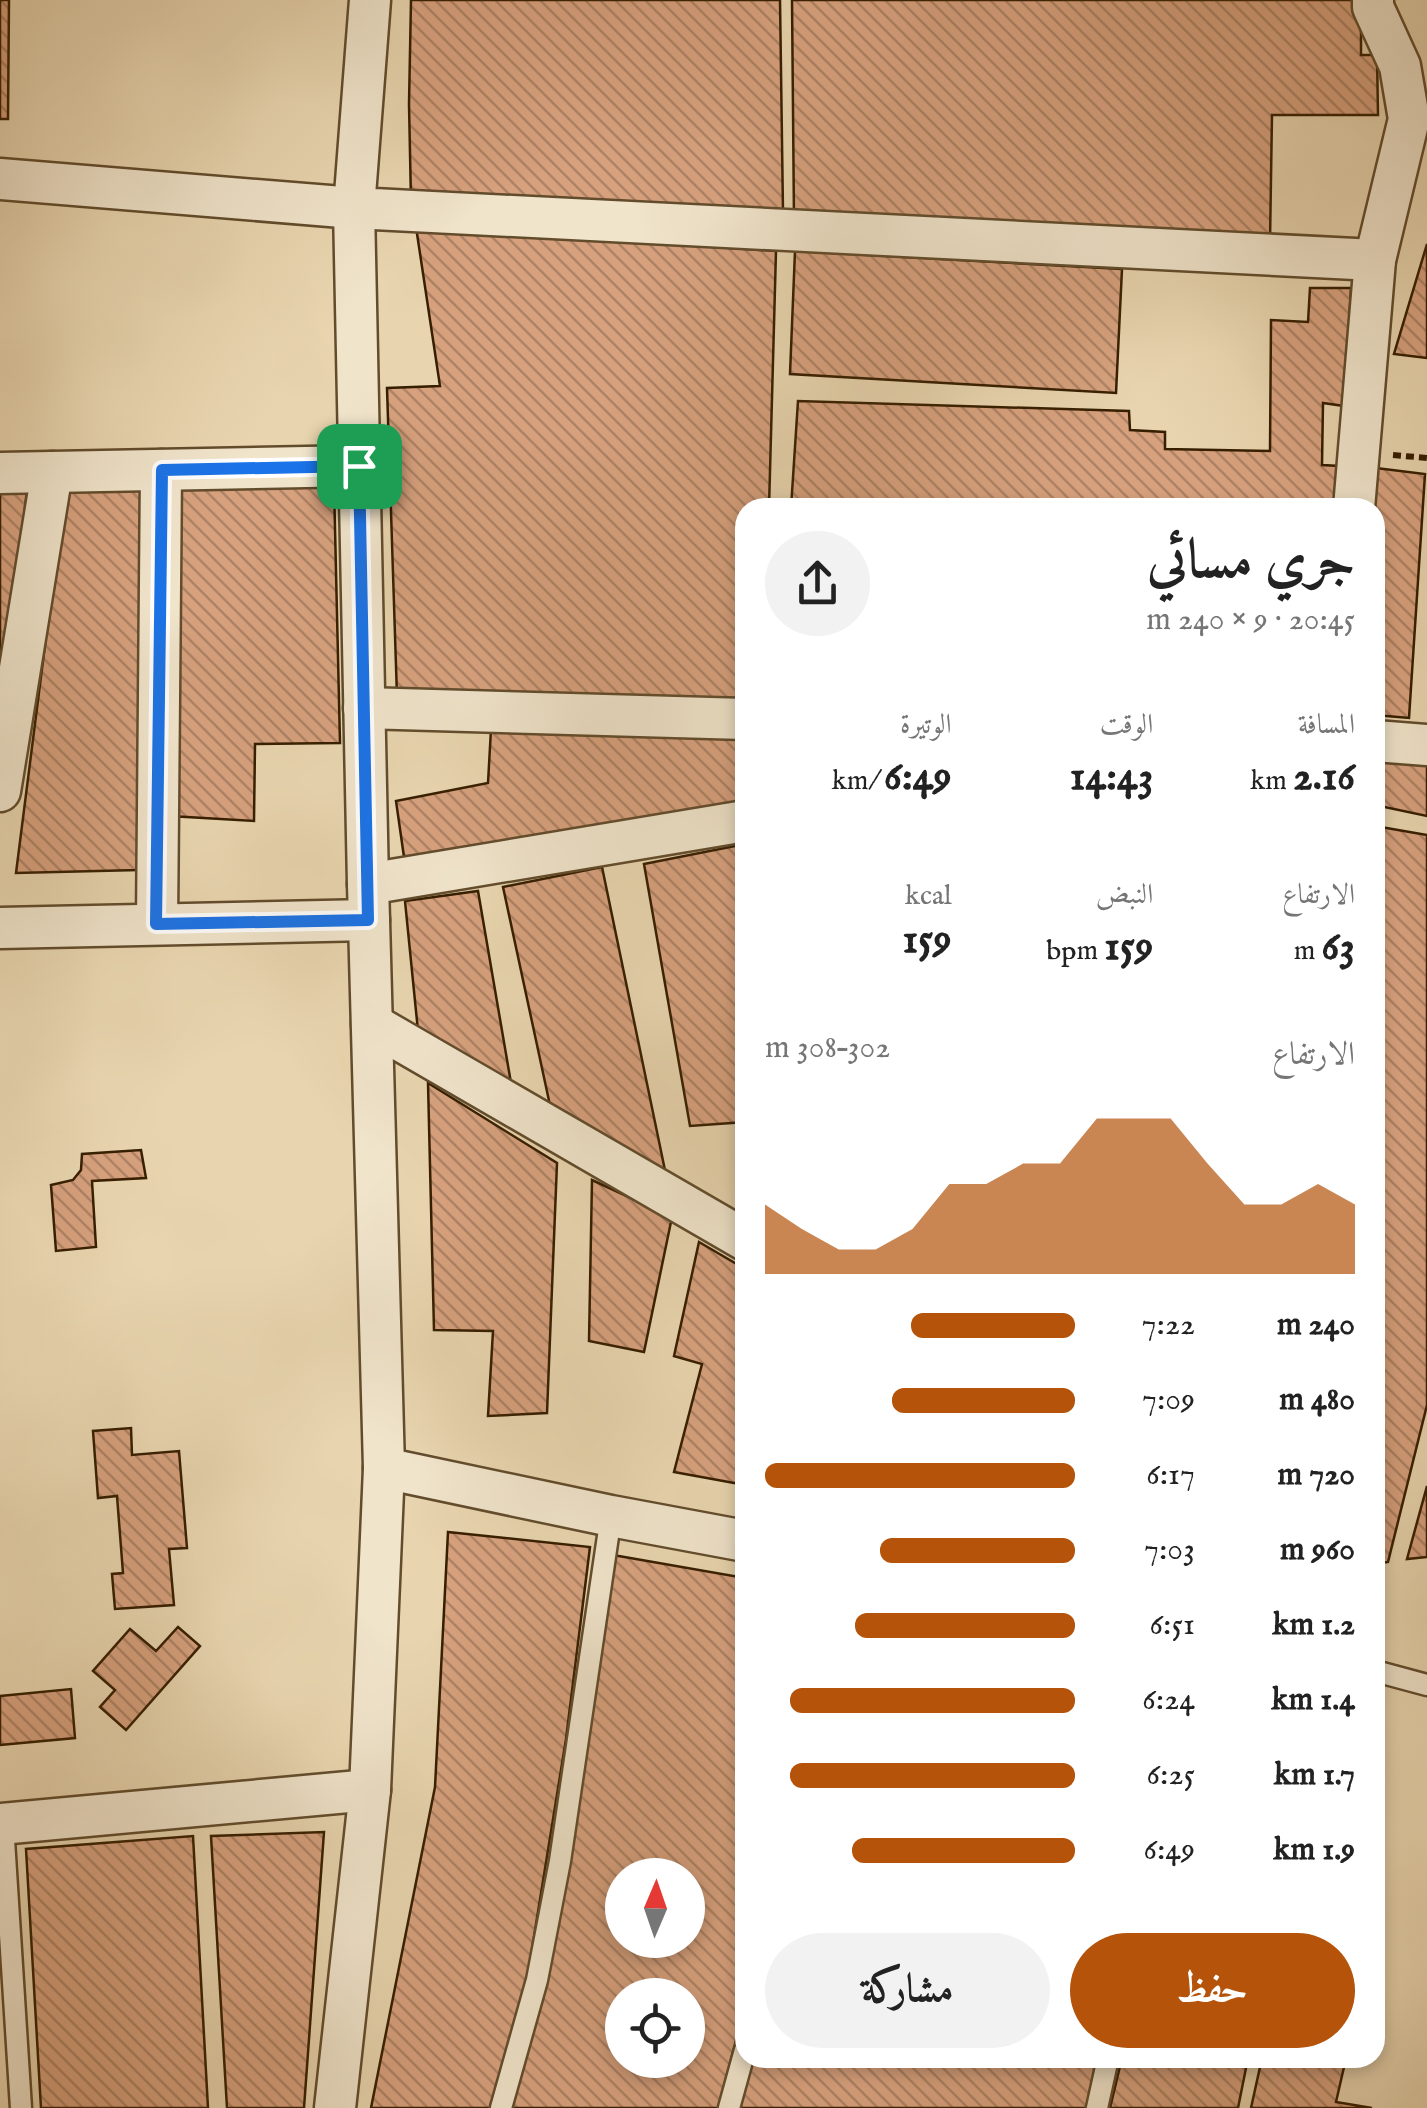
<!DOCTYPE html>
<html lang="ar">
<meta charset="utf-8">
<style>
body{margin:0;font-family:"IM FELL English",Amiri,serif;background:#f2f2f2;color:#222;direction:rtl;height:100vh;display:flex;flex-direction:column;font-size:38px;white-space:nowrap}
*{box-sizing:border-box;margin:0}
p{font-size:32px;color:#767676}
.icon{flex:none;width:55px;height:55px;fill:none;stroke:currentColor;stroke-width:2;stroke-linecap:round;stroke-linejoin:round}
.map{position:relative;flex:1;overflow:hidden;direction:ltr}
.panel{position:absolute;left:735px;top:498px;width:650px;height:1570px;display:flex;flex-direction:column;background:#fff;border-radius:30px;box-shadow:0 5px 15px #0003;direction:rtl}
.panel>*{flex:none}
.needle{width:65px;rotate:2deg}
.controls{position:absolute;left:605px;top:1858px;display:grid;gap:20px}
.controls a{display:grid;place-items:center;width:100px;height:100px;border-radius:50%;background:#fff;box-shadow:0 5px 15px #0003;font-size:50px}
.pin{position:absolute;display:grid;place-items:center;width:85px;height:85px;color:#fff;margin:-42px;border-radius:20px;box-shadow:0 5px 15px #0006}
.round{display:grid;place-items:center;flex:none;width:105px;height:105px;border-radius:52px;background:#f2f2f2}
.summary{display:flex;align-items:center;justify-content:space-between;height:170px;padding:0 30px}
h1{font-size:55px;font-weight:800;line-height:75px}
.figures{display:grid;grid-template-columns:repeat(3,1fr);gap:15px;height:170px;padding:10px 30px}
.figures div{display:grid;align-content:center}
.figures b{font-size:42px;font-weight:800}
.figures small{font-size:28px;font-weight:400}
.figures p{font-size:28px}
.chart{height:280px;padding:20px 30px}
.chart p{display:flex;justify-content:space-between}
.chart svg{width:100%;height:180px;margin-top:10px;fill:#b45309;opacity:.7}
.cta{display:flex;gap:20px;margin-top:auto;padding:20px 30px}
.cta a{flex:1;height:115px;border-radius:60px;background:#b45309;color:#fff;font-size:40px;font-weight:800;line-height:115px;text-align:center}
.cta a+a{background:#f2f2f2;color:#222}
ul{padding:0 30px;list-style:none;font-size:32px}
li{display:grid;grid-template-columns:160px 120px 1fr;align-items:center;height:75px}
li i{height:25px;border-radius:12px;background:#b45309}
.map>svg:first-child{display:block}
</style>
<div class="map">
<svg width="1427" height="2108" viewBox="0 0 1427 2108">
<defs>
<pattern id="building-back-hatch" width="6" height="6" patternUnits="userSpaceOnUse" patternTransform="scale(2.5)"><rect width="6" height="6" fill="#d7a17e"/><path d="M-1 5l2 2M0 0l6 6M5-1l2 2" fill="none" stroke="#af8365"/></pattern>
</defs>
<rect width="100%" height="100%" fill="#e8d5af"/>
<filter id="stains"><feTurbulence type="fractalNoise" baseFrequency=".002" numOctaves="4"/><feColorMatrix values="0 0 0 0 .2 0 0 0 0 .09 0 0 0 0 .02 0 0 0 .5 -.17"/></filter>
<radialGradient id="worn" r=".72"><stop offset=".6" stop-color="#630" stop-opacity="0"/><stop offset="1" stop-color="#630" stop-opacity=".3"/></radialGradient>
<!-- building -->
<g fill="url(#building-back-hatch)" stroke="#361e00" stroke-width="2.5" fill-rule="evenodd">
<path d="M0,0H9L8,119H0Z"/>
<path d="M411,0H780L783,212L411,201L409,104Z"/>
<path d="M792,0H1361V55H1377L1378,115H1272L1270,242L794,219Z"/>
<path d="M416,227L776,251L769,508H745V703L397,697L387,388L440,386Z"/>
<path d="M1427,244V358L1394,354Z"/>
<path d="M795,251L1122,269L1116,393L790,374Z"/>
<path d="M1310,288H1351L1344,406L1323,403L1322,465L1340,466L1339,508H791L798,401L1129,411L1130,430L1165,432V449L1270,451L1271,320L1308,322Z"/>
<path d="M1376,468L1425,474L1409,718L1375,715V508H1373Z"/>
<path d="M145,483L138,870L16,873L65,488Z"/>
<path d="M334,485L340,743L255,744L254,821L170,816L171,489Z"/>
<path d="M27,490L0,728V491Z"/>
<path d="M491,729L738,732L745,801L404,857L396,801L488,783Z"/>
<path d="M1375,751L1427,756V816L1375,805Z"/>
<path d="M1375,826L1427,835V1405L1388,1562L1375,1564Z"/>
<path d="M745,844V1122L690,1126L644,864Z"/>
<path d="M602,867L667,1180L551,1110L503,887Z"/>
<path d="M478,891L511,1083L418,1031L405,901Z"/>
<path d="M428,1083L557,1163L547,1413L488,1416L493,1331L434,1330Z"/>
<path d="M141,1150L146,1178L92,1181L96,1247L56,1251L51,1185L73,1180L81,1170L82,1154Z"/>
<path d="M592,1180L672,1217L644,1352L589,1341Z"/>
<path d="M699,1242L745,1269V1485L674,1472L702,1364L674,1356Z"/>
<path d="M131,1428L132,1455L179,1451L187,1548L169,1549L174,1605L115,1609L112,1574L123,1573L117,1496L98,1498L93,1431Z"/>
<path d="M1427,1486V1557L1407,1559Z"/>
<path d="M448,1532L590,1547L566,1739L526,1986L492,2108H371L435,1787Z"/>
<path d="M613,1555L745,1578V2007L718,2108H510ZM622,1875H688V1940H622ZM622,1995H688V2060H622Z"/>
<path d="M178,1627L200,1646L126,1730L100,1707L115,1690L93,1671L130,1629L156,1651Z"/>
<path d="M71,1689L75,1738L0,1745V1696Z"/>
<path d="M324,1832L304,2108H227L211,1836Z"/>
<path d="M193,1836L208,2108H41L26,1849Z"/>
<path d="M752,2058H1100L1087,2108H739Z"/>
<path d="M1122,2058H1248L1238,2108H1110Z"/>
<path d="M1262,2058H1288L1344,2067L1336,2102L1372,2108H1251Z"/>
</g>
<g fill="none" stroke-linecap="round" stroke-linejoin="round">
<!-- service casing -->
<g stroke="#624c2c" stroke-width="25">
<g id="service">
<path d="M1375,1671L1427,1685"/>
<path d="M3,1824L21,2108"/>
<path d="M501,2108L537,1980L560,1861L611,1516"/>
<path d="M729,2108L745,2050"/>
<path d="M1097,2108L1108,2058"/>
</g>
</g>
<!-- minor casing -->
<g stroke="#624c2c" stroke-width="45">
<g id="minor">
<path d="M370,0L354,208L1375,260"/>
<path d="M0,179L354,208L368,884L384,1468L370,1790L335,2108"/>
<path d="M0,473L359,466"/>
<path d="M1354,508L1375,260L1409,119L1400,66L1373,7V0"/>
<path d="M364,708L745,719"/>
<path d="M1375,741L1427,745"/>
<path d="M0,791L52,472"/>
<path d="M368,884L745,821"/>
<path d="M157,924L161,470"/>
<path d="M0,928L369,920"/>
<path d="M372,1024L745,1240"/>
<path d="M384,1468L611,1516L745,1541"/>
<path d="M0,1824L370,1790"/>
</g>
</g>
<!-- path -->
<path stroke="#361e00" stroke-width="6" stroke-dasharray="8 5" stroke-linecap="butt" d="M1393,455L1427,458"/>
<!-- service -->
<use href="#service" stroke="#f0e4cb" stroke-width="20"/>
<!-- minor -->
<use href="#minor" stroke="#f0e4cb" stroke-width="40"/>
</g>
<g fill="none" stroke-linecap="round" stroke-linejoin="round">
<!-- route casing -->
<g stroke="#fff" stroke-width="20">
<path id="route" d="M359,466L368,920L156,924L162,470Z"/>
</g>
<!-- route -->
<use href="#route" stroke="#1a73e8" stroke-width="12"/>
</g>
<rect width="100%" height="100%" filter="url(#stains)"/>
<rect width="100%" height="100%" fill="url(#worn)"/>
</svg>
<div class="controls">
<a><svg class="needle" viewBox="-14 -14 28 28"><path d="M0-13l5 13h-10z" fill="#e53935"/><path d="M0 13l5-13h-10z" fill="#767676"/></svg></a>
<a><svg class="icon" aria-label="locate" viewBox="0 0 24 24"><circle cx="12" cy="12" r="6"/><path d="M12 2v4M12 18v4M2 12h4M18 12h4"/></svg></a>
</div>
<div class="pin" style="left:359px;top:466px;background:#1e9e55"><svg class="icon" aria-label="arrive" viewBox="0 0 24 24"><path d="M6 21V4h12l-3 4 3 4H6"/></svg></div>
<section class="panel">
<div class="summary"><div><h1>جري مسائي</h1><p>20:45 · 9 × 240 m</p></div><a class="round"><svg class="icon" aria-label="share" viewBox="0 0 24 24"><path d="M12 15V3M7 8l5-5 5 5M5 13v7h14v-7"/></svg></a></div>
<div class="figures">
<div><p>المسافة</p><b>2.16<small> km</small></b></div>
<div><p>الوقت</p><b>14:43</b></div>
<div><p>الوتيرة</p><b>6:49<small> /km</small></b></div>
</div>
<div class="figures">
<div><p>الارتفاع</p><b>63<small> m</small></b></div>
<div><p>النبض</p><b>159<small> bpm</small></b></div>
<div><p>kcal</p><b>159</b></div>
</div>
<div class="chart"><p><span>الارتفاع</span>302–308 m</p>
<svg viewBox="0 0 160 44" preserveAspectRatio="none"><path d="M0 44V27L10 33L20 38L30 38L40 33L50 22L60 22L70 17L80 17L90 6L100 6L110 6L120 17L130 27L140 27L150 22L160 27V44z"/></svg>
</div>
<ul>
<li><b>240 m</b>7:22<i style="width:53%"></i></li>
<li><b>480 m</b>7:09<i style="width:59%"></i></li>
<li><b>720 m</b>6:17<i style="width:100%"></i></li>
<li><b>960 m</b>7:03<i style="width:63%"></i></li>
<li><b>1.2 km</b>6:51<i style="width:71%"></i></li>
<li><b>1.4 km</b>6:24<i style="width:92%"></i></li>
<li><b>1.7 km</b>6:25<i style="width:92%"></i></li>
<li><b>1.9 km</b>6:49<i style="width:72%"></i></li>
</ul>
<div class="cta"><a>حفظ</a><a>مشاركة</a></div>
</section>
</div>
